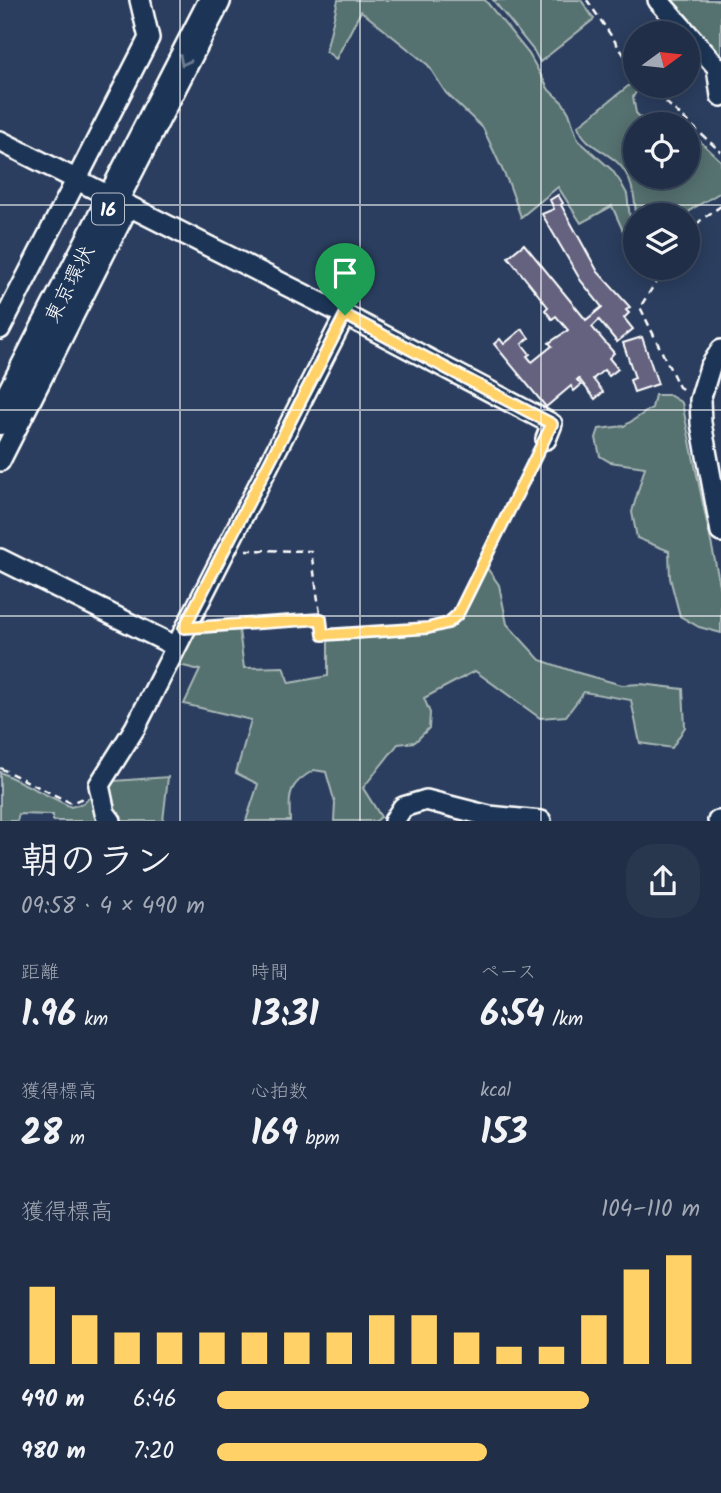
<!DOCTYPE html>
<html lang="ja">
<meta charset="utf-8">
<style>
body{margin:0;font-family:Kalam,"Klee One",sans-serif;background:#28364e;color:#f1f3f6;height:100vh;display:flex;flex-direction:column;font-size:26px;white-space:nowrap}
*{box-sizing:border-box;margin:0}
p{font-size:23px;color:#a2a8b4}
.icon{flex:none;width:38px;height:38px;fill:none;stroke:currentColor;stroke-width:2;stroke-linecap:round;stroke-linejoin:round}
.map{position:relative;height:821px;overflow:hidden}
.panel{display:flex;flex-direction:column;background:#202e47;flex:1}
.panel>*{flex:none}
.needle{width:46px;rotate:75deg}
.tools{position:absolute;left:623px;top:21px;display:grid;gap:14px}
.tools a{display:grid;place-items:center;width:77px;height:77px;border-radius:50%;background:#202e47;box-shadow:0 4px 18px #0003,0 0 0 2px #3d4a60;font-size:35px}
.pin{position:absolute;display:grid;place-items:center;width:60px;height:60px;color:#fff;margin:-72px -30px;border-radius:50% 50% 50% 0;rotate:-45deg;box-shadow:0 0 7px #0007}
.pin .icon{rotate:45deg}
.round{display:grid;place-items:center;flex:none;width:74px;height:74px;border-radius:28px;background:#28364e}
.summary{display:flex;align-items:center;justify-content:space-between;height:119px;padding:0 21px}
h1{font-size:38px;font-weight:800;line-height:52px}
.figures{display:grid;grid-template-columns:repeat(3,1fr);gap:10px;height:119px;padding:7px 21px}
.figures div{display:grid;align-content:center}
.figures b{font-size:35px;font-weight:800}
.figures small{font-size:19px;font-weight:400}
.figures p{font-size:19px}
.chart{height:196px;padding:14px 21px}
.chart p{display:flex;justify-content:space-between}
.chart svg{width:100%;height:126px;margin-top:7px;stroke:#ffd166;stroke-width:6}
ul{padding:0 21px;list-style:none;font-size:23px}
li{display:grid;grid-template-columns:112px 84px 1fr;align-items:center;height:52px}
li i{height:18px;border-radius:9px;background:#ffd166}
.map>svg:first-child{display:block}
</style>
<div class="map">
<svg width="721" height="821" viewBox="0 0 721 821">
<rect width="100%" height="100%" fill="#2b3e5f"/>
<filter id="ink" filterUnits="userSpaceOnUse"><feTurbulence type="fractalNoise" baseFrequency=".0143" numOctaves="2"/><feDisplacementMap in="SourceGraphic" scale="14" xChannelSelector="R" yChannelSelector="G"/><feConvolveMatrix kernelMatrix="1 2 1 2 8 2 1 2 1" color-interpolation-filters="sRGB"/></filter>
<g filter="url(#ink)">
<!-- green -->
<g fill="#54716f" stroke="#aab8b7" stroke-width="2">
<path d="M338,0H485L529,54L549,90L563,103L569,113L578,140L612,170L621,183L627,194L635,258L612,206L581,223L558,187L521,217L509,184L483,128L446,93L428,65L361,11L336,59L326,51Z"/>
<path d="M493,0H581L594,19L540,62L534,51Z"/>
<path d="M664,0H721V65Z"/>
<path d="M632,83L638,89L633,97L636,113L647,124H635V177H688V130L721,161V192L692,209L686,215H636C635,197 632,177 618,163C603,149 585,146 578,126Z"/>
<path d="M655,395H669L682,403L721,590V633L699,627L680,616L670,578L669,551L637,538L632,512L645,467L610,462L600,456L596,438L599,429L624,426L652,408Z"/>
<path d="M487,568L499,585L507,624L540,660L575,672L622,685L641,684L683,689L685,727L672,748L640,743L631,700L584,692L566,716L540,718L475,671L424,698L430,713L429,728L415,742L398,744L363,788L381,817L376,821H334L335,803L326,772L314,770C288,785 289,792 290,821H246L258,784L236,773L251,720L184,704L200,670L175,664L189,634L239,630L244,668L283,667L289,683L328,676V640C353,638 436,637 453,624C469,611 477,586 487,568Z"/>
<path d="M0,772L71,807L83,803L96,792L106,821H53V815L19,814L17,821H0Z"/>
<path d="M168,777L163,821H117L107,790L114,781Z"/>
</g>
<!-- building -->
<g fill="#656280" stroke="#fff" stroke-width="2">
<path d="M558,195L563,203L561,205L598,272L630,307L626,310L629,313L624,318L633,329L617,342L599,320L592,327L614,353L609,358L618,369L609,376L604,370L593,379L603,392L595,399L579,379L577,380L581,385L574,391L571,386L546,407L494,344L500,339L504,344L522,329L529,338L522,344L530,354L527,356L532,362L552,346L549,343L568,330L556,316L552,319L545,310L548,307L508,257L524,244L586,320L602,307L581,281L542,214L554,209L550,200Z"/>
<path d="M642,337L658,384L634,392L630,380L635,378L623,343Z"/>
</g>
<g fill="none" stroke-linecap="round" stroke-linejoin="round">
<!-- minor casing -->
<g stroke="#fff" stroke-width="24">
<g id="minor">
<path d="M658,0L717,67L721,96"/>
<path d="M0,141L345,315L552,424L546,439"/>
<path d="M0,329L149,38L140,0"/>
<path d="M721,350L710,367L700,400L701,423L721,532"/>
<path d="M0,461L128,207"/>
<path d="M0,559L175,646"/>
<path d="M111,821L105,813L99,785L135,728L345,315"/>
<path d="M394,821L403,807L426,800L489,816L541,821"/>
<path d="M718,821H721"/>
</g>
</g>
<!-- highway casing -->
<g stroke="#fff" stroke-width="35">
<path id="highway" d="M0,419L215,0"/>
</g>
<!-- path -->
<g stroke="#fff" stroke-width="2.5" stroke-dasharray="7 5" stroke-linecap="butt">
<path d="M587,0L635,71"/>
<path d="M648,86L721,152"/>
<path d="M688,233L702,219L721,206"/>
<path d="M665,268L640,307L679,387L686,391"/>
<path d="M246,550L311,551L323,635L428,628L448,623L458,614L540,453"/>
<path d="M206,627L321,619"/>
<path d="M0,768L71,803L85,797"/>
</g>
<!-- minor -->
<use href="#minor" stroke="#1d3557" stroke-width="19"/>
<!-- highway -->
<use href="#highway" stroke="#1d3557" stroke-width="30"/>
</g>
<!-- one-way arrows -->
<defs><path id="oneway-chevron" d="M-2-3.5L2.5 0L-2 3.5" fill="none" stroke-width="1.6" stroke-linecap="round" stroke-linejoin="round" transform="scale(1.75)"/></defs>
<use stroke="#6c7c92" href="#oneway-chevron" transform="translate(184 61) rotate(117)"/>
</g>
<g fill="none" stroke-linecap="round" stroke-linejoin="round" filter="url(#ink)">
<!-- route casing -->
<g stroke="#fff" stroke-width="14">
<path id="route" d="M345,315L552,424L458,614L448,623L428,628L323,635L321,619L184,628Z"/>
</g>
<!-- route -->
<use href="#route" stroke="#ffd166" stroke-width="9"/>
</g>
<!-- grid -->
<path fill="none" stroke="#fff" stroke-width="2" stroke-opacity="0.55" d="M180,0V821M360,0V821M541,0V821M0,205H721M0,410H721M0,616H721"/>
<g text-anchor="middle" stroke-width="5" stroke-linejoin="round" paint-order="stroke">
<!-- shield labels -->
<rect fill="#1d3557" stroke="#bbc2cd" stroke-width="2" x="92" y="193.5" width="32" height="31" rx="5"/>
<g font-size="19" font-weight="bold" fill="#fff">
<text x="108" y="216">16</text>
</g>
<!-- street labels -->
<g font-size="21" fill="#fff" stroke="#1d3557">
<text transform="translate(69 284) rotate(-63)" y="7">東京環状</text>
</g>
</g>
</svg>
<div class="tools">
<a><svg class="needle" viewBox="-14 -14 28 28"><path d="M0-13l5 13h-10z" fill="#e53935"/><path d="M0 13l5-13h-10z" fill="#a2a8b4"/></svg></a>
<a><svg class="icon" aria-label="locate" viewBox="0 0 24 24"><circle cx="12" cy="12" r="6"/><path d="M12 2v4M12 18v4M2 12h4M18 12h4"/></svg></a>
<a><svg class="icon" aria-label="layers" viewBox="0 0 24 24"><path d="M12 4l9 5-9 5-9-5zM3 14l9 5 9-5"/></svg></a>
</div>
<div class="pin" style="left:345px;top:315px;background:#1e9e55"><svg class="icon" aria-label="arrive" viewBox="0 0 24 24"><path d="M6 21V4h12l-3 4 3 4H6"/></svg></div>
</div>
<section class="panel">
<div class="summary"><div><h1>朝のラン</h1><p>09:58 · 4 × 490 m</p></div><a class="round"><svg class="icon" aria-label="share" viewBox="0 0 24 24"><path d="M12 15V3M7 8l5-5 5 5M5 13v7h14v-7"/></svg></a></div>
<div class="figures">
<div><p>距離</p><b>1.96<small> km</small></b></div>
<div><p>時間</p><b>13:31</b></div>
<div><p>ペース</p><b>6:54<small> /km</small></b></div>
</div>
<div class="figures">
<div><p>獲得標高</p><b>28<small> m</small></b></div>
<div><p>心拍数</p><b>169<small> bpm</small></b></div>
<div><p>kcal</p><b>153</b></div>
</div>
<div class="chart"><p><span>獲得標高</span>104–110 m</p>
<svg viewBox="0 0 160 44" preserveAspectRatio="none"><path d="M5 44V17M15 44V27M25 44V33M35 44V33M45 44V33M55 44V33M65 44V33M75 44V33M85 44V27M95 44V27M105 44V33M115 44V38M125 44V38M135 44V27M145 44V11M155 44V6"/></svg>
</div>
<ul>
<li><b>490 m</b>6:46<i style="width:77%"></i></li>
<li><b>980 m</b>7:20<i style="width:56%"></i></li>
</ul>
</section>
